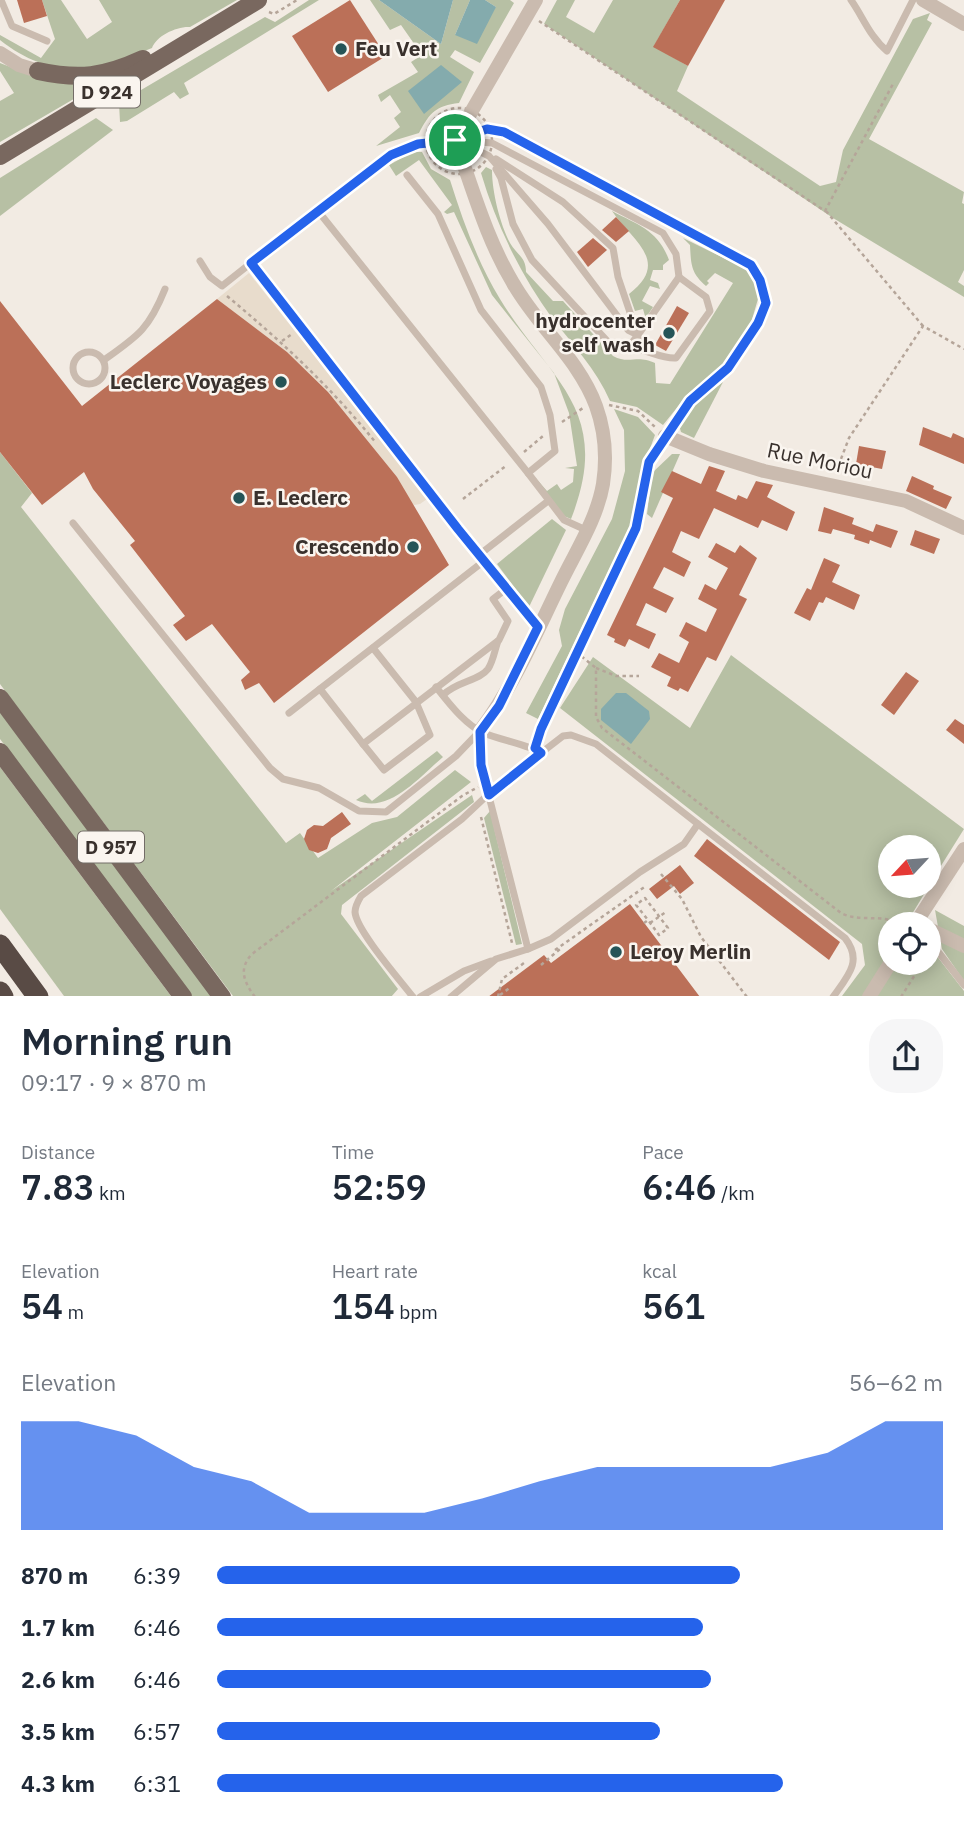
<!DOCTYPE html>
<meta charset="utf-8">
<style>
body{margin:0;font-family:"IBM Plex Sans",sans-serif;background:#f6f6f7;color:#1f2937;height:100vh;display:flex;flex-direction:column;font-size:26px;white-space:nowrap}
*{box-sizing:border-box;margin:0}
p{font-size:23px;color:#747a83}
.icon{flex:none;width:38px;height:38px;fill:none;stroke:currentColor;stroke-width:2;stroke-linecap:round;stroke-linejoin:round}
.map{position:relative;height:996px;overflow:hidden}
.panel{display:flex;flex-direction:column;background:#fff;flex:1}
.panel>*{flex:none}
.needle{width:46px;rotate:244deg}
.buttons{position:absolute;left:878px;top:835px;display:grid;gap:14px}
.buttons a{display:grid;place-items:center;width:63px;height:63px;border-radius:50%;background:#fff;box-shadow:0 4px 18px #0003;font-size:35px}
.pin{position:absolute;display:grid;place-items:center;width:60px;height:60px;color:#fff;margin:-30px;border:4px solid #fff;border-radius:50%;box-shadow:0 2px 7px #0007}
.round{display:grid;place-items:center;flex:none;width:74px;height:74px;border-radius:28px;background:#f6f6f7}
.head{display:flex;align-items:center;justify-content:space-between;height:119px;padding:0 21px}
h1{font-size:38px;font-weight:600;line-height:52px}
.figures{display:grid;grid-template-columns:repeat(3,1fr);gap:10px;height:119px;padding:7px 21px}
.figures div{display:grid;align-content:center}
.figures b{font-size:35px;font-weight:600}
.figures small{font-size:19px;font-weight:400}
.figures p{font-size:19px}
.chart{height:196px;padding:14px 21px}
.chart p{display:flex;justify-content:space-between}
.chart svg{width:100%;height:126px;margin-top:7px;fill:#2563eb;opacity:.7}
ul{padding:0 21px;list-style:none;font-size:23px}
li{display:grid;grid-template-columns:112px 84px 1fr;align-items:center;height:52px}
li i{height:18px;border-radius:9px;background:#2563eb}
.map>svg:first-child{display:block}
</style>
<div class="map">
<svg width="964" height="997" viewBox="0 0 964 997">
<rect width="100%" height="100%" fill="#f2ebe3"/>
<!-- green -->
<g fill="#b7c0a4">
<path d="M42,0H61L87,39L112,22L99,0H237L190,27C177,26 156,36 152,48C95,72 52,81 0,40V35L41,58L55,39Z"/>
<path d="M309,0H319L184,83L189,94L180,99L174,92L127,121L120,122L119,103L265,17L275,22Z"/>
<path d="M370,0H379L441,44L453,0H470L455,35L496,7L485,0H510L514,3L480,63L455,50L450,57L474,72L459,103C436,106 430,112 419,133L376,146L400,127L394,118L401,112L390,95L381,102L378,95L418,72L411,62L422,55L401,25L390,30Z"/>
<path d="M557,0H575L566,17L594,33L613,0H680L654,46L688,66L677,91L820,186L836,182L843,150L913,19L930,13L927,20L932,23L869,139L964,192L962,203L964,204V270L958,282L964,286V297L833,218L544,24Z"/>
<path d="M0,63L36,77L108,79L0,142V101L14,93L0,71Z"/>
<path d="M96,118L113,130L0,216V178Z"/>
<path d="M413,152H422L431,169L450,180C463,221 477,261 500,299C550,381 614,410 571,519L564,516L534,476L547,491L557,484L561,490L573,482L574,469L565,468L577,466L569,413L554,373L492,295L454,212L447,214L444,212L452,205L419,160L396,176L389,165Z"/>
<path d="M486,167L492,170C492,192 500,224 510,243C517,255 526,257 526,272L553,301H563L613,356C630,365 636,354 655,363L656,383L670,384L733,283L715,273L707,281L709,283L706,286C691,273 691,265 690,245L683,238L744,268L754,277L758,299L750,326L723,365L688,394L663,425L637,407L610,401C596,369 573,345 552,318C520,274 496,224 481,173Z"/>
<path d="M612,211C638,225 658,230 669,260L663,265V270H653L650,280L658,283L660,289L650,286L642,301L653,307L643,322L638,318L645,316L643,309L635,311L629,294C672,261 631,240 612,211Z"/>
<path d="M723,382L694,438L681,432L679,425L694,404Z"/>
<path d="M614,409L638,417L655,435L645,462L631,524L538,719L526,713L562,646L559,630L565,609L612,519L625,471L624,430Z"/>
<path d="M0,452L32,493L21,507L286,843L300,833L318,858L372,823L397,817L455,770L471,782L331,891L472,795L474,802L342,905L341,914L398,989L391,997L233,996L0,684Z"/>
<path d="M672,454H680L652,518L647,514L652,473Z"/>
<path d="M552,519L566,530L529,607L497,564Z"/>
<path d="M731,655L964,829L929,885V847H891V886H929L906,924H891V951L863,996H842L865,965L862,944L560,708L593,657L690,728Z"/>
<path d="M0,712L212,996H192L0,739Z"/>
<path d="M437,751L443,757C419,777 389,815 356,800L365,794L372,801Z"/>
<path d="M0,767L171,996H64L0,909Z"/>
<path d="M490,811L522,944L516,945L484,818Z"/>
<path d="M935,910L964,926V981L942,949Z"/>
<path d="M929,946L964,991V996L876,997L897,963L929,962Z"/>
</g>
<!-- plaza -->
<path fill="#e8dccc" d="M249,273L427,499L420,504L414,505L410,502L397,477L328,392L287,352L217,299Z"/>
<!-- water -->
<g fill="#84abad">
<path d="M379,0H453L441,44Z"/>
<path d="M470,0H485L496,7L477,44L455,35Z"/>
<path d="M441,65L462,82L424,114L408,91Z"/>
<path d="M616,693H626L649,711L650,719L631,744L601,720V709Z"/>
</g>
<!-- building -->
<g fill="#bb7058">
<path d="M17,0H42L47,16L24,23Z"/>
<path d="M350,0L386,56L328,92L292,36Z"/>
<path d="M680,0H725L688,66L653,47Z"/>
<path d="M616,217L629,231L616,242L602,230Z"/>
<path d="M593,238L607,250L588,267L577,252Z"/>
<path d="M217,299L287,352L328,392L397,477L449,565L274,703L259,683L245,690L241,680L250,672L212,624L186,641L173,625L185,616L130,545L135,541L93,489L84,472L42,505L0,452V301L82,406Z"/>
<path d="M677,306L689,313L666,351L655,345Z"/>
<path d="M923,427L951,438L953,433L964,438V464L919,445Z"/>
<path d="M859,446L886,451L882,469L856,464Z"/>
<path d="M709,466L725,471L716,491L736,500L738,495L747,499L756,481L773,485L767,497L795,512L787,531L762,520L758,528L714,508L699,539L681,531L672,552L691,562L684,577L664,567L653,588L674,598L666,613L646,603L636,625L656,634L649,649L629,639L625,647L614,642L615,639L607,635L673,498L661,492L672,471L701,484Z"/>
<path d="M912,476L934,486L933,489L952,497L946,509L906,491Z"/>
<path d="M824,507L854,518L852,524L873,532L876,524L898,531L891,548L870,540L869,544L854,539L855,535L833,529L831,534L818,531Z"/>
<path d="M915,530L940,539L934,554L910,545Z"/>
<path d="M716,543L735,553L740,545L757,558L739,595L747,599L716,661L707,657L688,692L680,688L678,691L667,686L671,677L651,667L659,653L679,663L689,642L679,636L686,622L706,632L717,609L698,599L705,584L716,590L728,568L708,557Z"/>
<path d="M824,558L840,565L832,582L860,595L854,610L826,597L823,603L819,602L810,621L794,613L807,588L811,590Z"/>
<path d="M906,672L919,681L894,715L881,705Z"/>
<path d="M955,719L964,725V744L946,730Z"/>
<path d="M342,812L351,824L331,838L327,849L318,853L309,850L304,839L307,830L314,825L323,826Z"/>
<path d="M707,839L840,942L829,960L694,856Z"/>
<path d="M680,865L694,883L680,894L674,886L657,899L649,889Z"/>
<path d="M630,904L700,997H488L544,955L551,963Z"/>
</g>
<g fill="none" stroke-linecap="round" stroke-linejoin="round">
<!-- path -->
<g stroke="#b5a599" stroke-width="2.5" stroke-dasharray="3.5 3.5" stroke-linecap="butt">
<path d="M269,12L274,14L297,0"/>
<path d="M539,21L825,211L894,82"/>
<circle cx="459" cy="141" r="33"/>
<path d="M482,131L487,129L504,132L751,265C757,275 768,292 765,305C758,344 718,374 692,399C685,407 679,417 673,426"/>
<path d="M826,211L923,326"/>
<path d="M227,296C281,341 331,387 376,443"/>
<path d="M282,341L292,334"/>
<path d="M609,405L638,411L655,427"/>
<path d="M562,422L583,408"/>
<path d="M524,452L543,436"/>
<path d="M836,472L849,438L923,326L964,349"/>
<path d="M463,499L507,465"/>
<path d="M576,652L596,668V717L602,728L841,913C860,923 881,913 899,924"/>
<path d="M596,668L616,676H639"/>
<path d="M538,739C562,666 607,601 635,530C646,503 641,474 657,449"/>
<path d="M481,817L512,943"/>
<path d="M661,874L682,899L701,937L747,997"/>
<path d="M644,923L648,920L659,935L668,928L645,898L636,905L648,920"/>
<path d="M650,923L666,912"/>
<path d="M555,950L646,886"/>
<path d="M541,965L560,949"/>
<path d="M500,995L511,987"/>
<path d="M255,997C244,982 238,969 252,954L462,796L478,787"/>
<path d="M498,997L502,979L524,963"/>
<path d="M901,997L923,962"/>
</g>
<!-- service -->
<g stroke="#cabbaf" stroke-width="7">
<path d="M1,0L12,26L47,41"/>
<path d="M851,0C863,17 870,37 887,51L913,0"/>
<path d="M456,140L489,156L548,224L628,330L638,335L679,277L676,254L663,233L492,143L455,140L418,144L392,154L251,263L458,529L538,627"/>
<path d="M496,159L563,202L613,248L618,277L642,348"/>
<path d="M496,169L501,178L513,224L532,260L608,342L628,348L638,335"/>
<path d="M407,175L438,214L481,310L541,387L550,415L555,451L528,473L564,520L586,530"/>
<path d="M318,211L528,473"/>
<path d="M200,261L210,277L222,286L251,263"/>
<path d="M628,348C646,348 659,359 676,358L710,311L706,297L679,277"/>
<circle cx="89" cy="368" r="16"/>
<path d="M104,360C138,336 149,329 165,289"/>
<path d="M73,523L270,768L283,779L319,788L359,811L386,812L456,756L480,731"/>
<path d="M479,555L548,501"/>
<path d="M436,687C448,702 465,725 484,733C497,739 532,746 541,753L563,736L571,735L596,744L698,824L684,844L640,872L551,939L528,949L481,765L480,731"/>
<path d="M320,689L363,744L499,640L508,621L493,599L506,589"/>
<path d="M443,695C457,681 479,681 488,669C493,662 495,649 498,641"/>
<path d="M289,713L484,561"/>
<path d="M363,744L384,770L430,735L416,702L373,648"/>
<path d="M698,824L845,938C863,961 848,976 833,997"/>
<path d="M929,940L964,985"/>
<path d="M413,997C400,980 356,930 355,912C355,906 358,901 361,896L462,819L495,788L541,753"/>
<path d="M420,997L464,971L491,961"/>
<path d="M451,997L496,959L528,949"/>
</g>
<!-- minor -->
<g stroke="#cabbaf" stroke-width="14">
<path d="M923,0L964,24"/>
<path d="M0,53L19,65L38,71"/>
<path d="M665,436L709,454L764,471L906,501L964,528"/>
<path d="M480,731C514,686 536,633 561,582C576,551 597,519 603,484C607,458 605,431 596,406C579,359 537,326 513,283C486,238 473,189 455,140L536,0"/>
<path d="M915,924L964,849"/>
<path d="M929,929L964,946"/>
<path d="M869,997L891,962"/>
</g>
<!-- primary -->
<g stroke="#79685f" stroke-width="18">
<path d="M38,71C79,80 104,77 143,59"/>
<path d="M0,156L258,0"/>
<path d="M0,698L222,997"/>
<path d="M0,752L183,997"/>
</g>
<!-- motorway -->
<g stroke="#594b45" stroke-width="21">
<path d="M0,945L38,997"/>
<path d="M0,992L3,997"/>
</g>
</g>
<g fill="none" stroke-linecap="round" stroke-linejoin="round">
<!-- route casing -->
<g stroke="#fff" stroke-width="14">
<path id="route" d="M487,129L504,132L751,265L760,280L766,303L758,323L728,368L690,401L649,462L636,528L541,729L535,748L541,753L489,795L481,765L480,732L499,706L538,627L458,529L251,263L391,155L418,144L455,140Z"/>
</g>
<!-- route -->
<use href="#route" stroke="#2563eb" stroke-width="9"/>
</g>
<!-- markers -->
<g fill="#255457" stroke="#faf5ef" stroke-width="2.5">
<circle cx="341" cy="49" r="7"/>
<circle cx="669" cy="333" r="7"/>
<circle cx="281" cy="382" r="7"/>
<circle cx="239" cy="498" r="7"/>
<circle cx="413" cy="547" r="7"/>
<circle cx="616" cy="952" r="7"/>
</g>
<g text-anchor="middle" stroke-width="5" stroke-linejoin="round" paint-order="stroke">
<!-- shield labels -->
<g fill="#faf5ef" stroke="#736c67" stroke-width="2">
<rect x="74" y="76.5" width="66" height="31" rx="5"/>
<rect x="78" y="831.5" width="66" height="31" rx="5"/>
</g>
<g font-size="19" font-weight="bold" fill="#39312d">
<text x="107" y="99">D 924</text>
<text x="111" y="854">D 957</text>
</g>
<!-- poi labels -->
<g font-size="21" font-weight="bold" fill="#39312d" stroke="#faf5ef" text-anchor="start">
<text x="355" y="56">Feu Vert</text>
<text x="655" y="328" text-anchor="end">hydrocenter<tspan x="655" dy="24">self wash</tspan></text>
<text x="267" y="389" text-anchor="end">Leclerc Voyages</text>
<text x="253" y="505">E. Leclerc</text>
<text x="399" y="554" text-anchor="end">Crescendo</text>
<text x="630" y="959">Leroy Merlin</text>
</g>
<!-- street labels -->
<g font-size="21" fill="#39312d" stroke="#faf5ef">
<text transform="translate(820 461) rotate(12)" y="7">Rue Moriou</text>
</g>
</g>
</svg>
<div class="buttons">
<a><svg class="needle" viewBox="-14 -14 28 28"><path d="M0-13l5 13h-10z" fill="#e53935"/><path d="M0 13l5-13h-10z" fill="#747a83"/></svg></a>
<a><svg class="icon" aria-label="locate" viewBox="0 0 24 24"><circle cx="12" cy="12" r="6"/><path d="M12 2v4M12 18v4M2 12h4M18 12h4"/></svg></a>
</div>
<div class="pin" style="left:455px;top:140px;background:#1e9e55"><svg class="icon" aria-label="arrive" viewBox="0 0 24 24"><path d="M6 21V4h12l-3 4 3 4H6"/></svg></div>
</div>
<section class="panel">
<div class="head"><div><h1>Morning run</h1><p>09:17 · 9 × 870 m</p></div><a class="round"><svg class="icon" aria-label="share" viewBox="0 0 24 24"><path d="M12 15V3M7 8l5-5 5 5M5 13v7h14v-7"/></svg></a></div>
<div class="figures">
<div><p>Distance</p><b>7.83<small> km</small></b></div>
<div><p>Time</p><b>52:59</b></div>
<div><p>Pace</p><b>6:46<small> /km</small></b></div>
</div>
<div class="figures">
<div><p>Elevation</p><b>54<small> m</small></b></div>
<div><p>Heart rate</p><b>154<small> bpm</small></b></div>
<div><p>kcal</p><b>561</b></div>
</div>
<div class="chart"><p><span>Elevation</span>56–62 m</p>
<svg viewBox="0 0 160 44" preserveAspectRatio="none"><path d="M0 44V6L10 6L20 11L30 22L40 27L50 38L60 38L70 38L80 33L90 27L100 22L110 22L120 22L130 22L140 17L150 6L160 6V44z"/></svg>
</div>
<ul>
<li><b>870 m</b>6:39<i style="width:72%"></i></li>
<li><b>1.7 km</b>6:46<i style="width:67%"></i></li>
<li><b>2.6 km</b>6:46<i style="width:68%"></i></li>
<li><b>3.5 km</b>6:57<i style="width:61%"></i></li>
<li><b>4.3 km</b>6:31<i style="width:78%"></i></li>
</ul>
</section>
